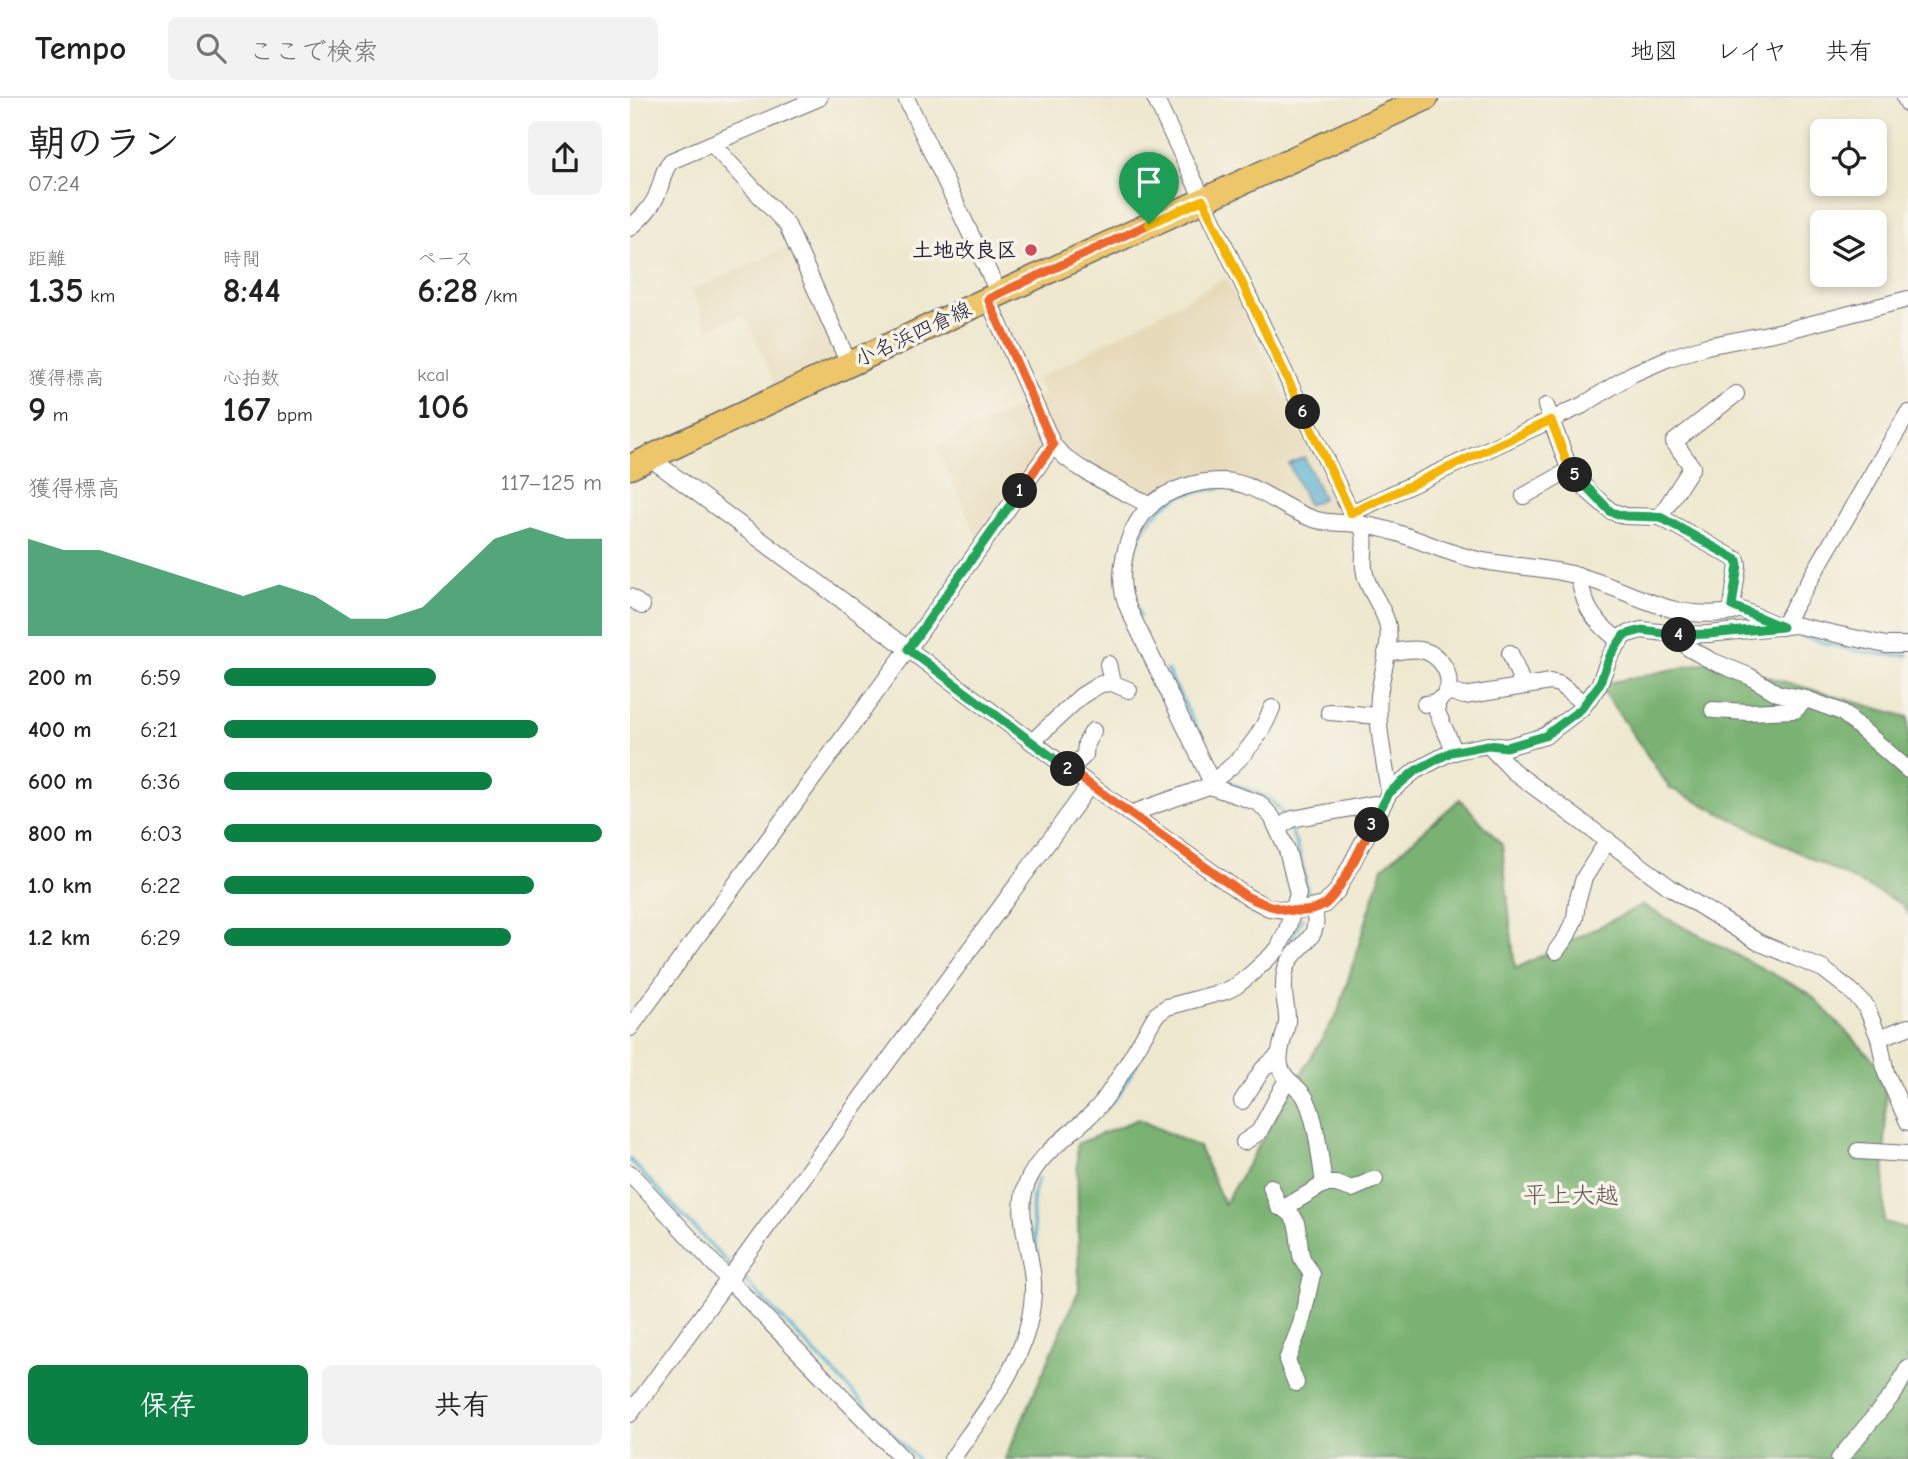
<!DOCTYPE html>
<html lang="ja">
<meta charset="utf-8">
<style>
body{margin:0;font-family:"Comic Neue","Klee One",sans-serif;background:#f2f2f2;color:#222;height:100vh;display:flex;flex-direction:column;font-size:26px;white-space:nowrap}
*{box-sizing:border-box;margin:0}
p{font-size:23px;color:#767676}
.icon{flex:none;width:38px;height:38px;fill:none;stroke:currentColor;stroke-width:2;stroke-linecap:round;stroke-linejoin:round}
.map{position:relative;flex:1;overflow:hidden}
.sheet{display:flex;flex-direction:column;background:#fff;width:630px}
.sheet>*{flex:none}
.buttons{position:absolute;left:1180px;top:21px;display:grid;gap:14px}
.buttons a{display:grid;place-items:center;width:77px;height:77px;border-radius:10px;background:#fff;box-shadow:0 4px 10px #0003;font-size:35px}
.pin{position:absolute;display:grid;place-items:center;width:60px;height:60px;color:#fff;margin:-72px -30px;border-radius:50% 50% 50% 0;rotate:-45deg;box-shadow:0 0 7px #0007}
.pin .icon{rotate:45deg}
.km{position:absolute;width:35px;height:35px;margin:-18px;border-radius:50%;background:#222;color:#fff;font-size:19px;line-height:35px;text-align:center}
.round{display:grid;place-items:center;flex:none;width:74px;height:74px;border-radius:10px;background:#f2f2f2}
.summary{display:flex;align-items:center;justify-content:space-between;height:119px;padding:0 28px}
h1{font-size:38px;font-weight:700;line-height:52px}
.metrics{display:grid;grid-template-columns:repeat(3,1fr);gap:10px;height:119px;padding:7px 28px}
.metrics div{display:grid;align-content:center}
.metrics b{font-size:35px;font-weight:700}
.metrics small{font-size:19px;font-weight:400}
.metrics p{font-size:19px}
.chart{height:196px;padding:14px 28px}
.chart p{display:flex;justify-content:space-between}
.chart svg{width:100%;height:126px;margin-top:7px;fill:#0b8043;opacity:.7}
.action{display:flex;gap:14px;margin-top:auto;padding:14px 28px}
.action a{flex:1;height:80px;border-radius:10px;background:#0b8043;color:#fff;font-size:28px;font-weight:700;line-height:80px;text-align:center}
.action a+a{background:#f2f2f2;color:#222}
ul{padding:0 28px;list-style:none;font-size:23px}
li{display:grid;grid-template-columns:112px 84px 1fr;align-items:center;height:52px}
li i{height:18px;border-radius:9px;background:#0b8043}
header{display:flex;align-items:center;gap:42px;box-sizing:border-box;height:98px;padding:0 35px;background:#fff;border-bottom:2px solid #e0e0e0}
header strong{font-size:33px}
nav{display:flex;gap:38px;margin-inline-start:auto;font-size:24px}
.search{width:490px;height:63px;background:#f2f2f2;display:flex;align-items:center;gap:18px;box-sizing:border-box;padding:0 24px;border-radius:10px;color:#767676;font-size:26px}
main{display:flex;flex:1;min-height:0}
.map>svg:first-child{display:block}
</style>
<header>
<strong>Tempo</strong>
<div class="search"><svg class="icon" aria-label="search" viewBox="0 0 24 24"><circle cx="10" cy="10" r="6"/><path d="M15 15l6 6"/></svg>ここで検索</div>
<nav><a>地図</a><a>レイヤ</a><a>共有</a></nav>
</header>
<main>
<section class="sheet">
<div class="summary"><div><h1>朝のラン</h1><p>07:24</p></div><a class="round"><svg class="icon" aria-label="share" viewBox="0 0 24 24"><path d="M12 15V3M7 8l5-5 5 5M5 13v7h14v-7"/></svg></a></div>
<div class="metrics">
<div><p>距離</p><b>1.35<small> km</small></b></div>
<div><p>時間</p><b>8:44</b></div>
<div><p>ペース</p><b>6:28<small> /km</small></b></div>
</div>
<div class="metrics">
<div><p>獲得標高</p><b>9<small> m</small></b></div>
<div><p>心拍数</p><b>167<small> bpm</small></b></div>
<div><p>kcal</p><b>106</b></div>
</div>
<div class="chart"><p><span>獲得標高</span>117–125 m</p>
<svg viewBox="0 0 160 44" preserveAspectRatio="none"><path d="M0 44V10L10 14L20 14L30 18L40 22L50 26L60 30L70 26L80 30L90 38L100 38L110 34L120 22L130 10L140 6L150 10L160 10V44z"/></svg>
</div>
<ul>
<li><b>200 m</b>6:59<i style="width:56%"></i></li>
<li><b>400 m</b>6:21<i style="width:83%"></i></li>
<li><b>600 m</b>6:36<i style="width:71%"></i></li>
<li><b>800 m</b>6:03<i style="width:100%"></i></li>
<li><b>1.0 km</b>6:22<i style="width:82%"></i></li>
<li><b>1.2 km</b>6:29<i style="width:76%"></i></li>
</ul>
<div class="action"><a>保存</a><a>共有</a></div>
</section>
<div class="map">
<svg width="1278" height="1361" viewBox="0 0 1278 1361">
<rect width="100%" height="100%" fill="#f7f3e8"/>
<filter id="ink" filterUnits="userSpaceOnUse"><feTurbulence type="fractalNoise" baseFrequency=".0143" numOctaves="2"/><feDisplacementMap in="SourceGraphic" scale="14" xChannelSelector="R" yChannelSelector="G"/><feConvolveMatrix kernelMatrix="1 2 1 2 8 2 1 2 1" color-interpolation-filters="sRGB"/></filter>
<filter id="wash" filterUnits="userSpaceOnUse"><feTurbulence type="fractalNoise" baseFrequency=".00686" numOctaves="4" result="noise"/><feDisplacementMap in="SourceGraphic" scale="28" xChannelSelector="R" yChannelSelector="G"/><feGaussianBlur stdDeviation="1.57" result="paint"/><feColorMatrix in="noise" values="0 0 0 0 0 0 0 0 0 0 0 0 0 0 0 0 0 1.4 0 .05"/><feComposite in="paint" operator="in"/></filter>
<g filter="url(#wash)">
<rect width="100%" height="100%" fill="#eee8cf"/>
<!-- built -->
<g fill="#e7daba">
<path d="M161,148L211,261L146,289L114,216L78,231L61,192Z"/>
<path d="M596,180L715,418L669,420L616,391L547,390L500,402L421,351L350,446L306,348L414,297L406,281Z"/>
</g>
<!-- forest -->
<g fill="#79b272" stroke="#4e6a56" stroke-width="2">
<path d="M1082,563L1278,619V817L1272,806L1040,690L969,587Z"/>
<path d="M830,701L872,747L885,871L1012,807L1179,895L1256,975L1254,1124L1278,1131V1361H375L449,1192L447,1046L508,1021L569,1049L594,1106L708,914L753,769Z"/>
</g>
<!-- water -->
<path fill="#54b1d2" stroke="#3b6a86" stroke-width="2" d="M674,359L693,400L678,407L659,366Z"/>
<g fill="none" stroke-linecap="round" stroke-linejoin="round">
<!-- stream -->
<g stroke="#54b1d2" stroke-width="3.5">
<path d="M510,518C507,508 502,497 500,487C495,454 521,409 553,397C564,393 578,392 590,390"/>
<path d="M1097,522H1114"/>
<path d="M1170,538C1206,548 1240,559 1278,557"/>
<path d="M537,572L589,674"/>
<path d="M594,680C620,700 635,686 655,720"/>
<path d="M659,727L670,757L678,795"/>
<path d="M655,853L672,820"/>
<path d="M476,1010L491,993L507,965"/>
<path d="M0,1062L100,1167"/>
<path d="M407,1155C404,1130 398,1105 408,1081"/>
<path d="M113,1180L287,1361"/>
</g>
</g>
</g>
<g filter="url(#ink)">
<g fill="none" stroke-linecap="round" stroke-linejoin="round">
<!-- minor casing -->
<g stroke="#69676f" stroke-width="18">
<g id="minor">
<path d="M276,0L369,196"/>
<path d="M525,0L721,415C742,436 732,444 734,470C736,492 754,507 758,529C761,552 751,576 749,598C746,630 755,663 759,695"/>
<path d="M1275,0L1278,6"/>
<path d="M82,46L157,127L219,266"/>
<path d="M0,130C11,120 23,109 28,94C33,83 32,73 41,63L189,0"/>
<path d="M358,201L423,347C443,372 492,392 521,408"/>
<path d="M916,308L939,370L959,394L981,413L995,418L1030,419L1107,462L1108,467L1102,508L1152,529L1278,315"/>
<path d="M423,347L278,551L460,687"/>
<path d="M894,398L940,372"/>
<path d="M721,415L953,307L1002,276L1039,260L1077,248L1158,232L1278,201"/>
<path d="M1030,419L1062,369L1044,344L1106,296"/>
<path d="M948,477C956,514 962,520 990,544"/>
<path d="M0,499L12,508"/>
<path d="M1046,536L1060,551L1082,563L1119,578L1147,595L1176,601L1212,614L1278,672"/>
<path d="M756,555C767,554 779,550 790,552C819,556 834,602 795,606"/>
<path d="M880,555L893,587"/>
<path d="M478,566L482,585"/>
<path d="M818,593L834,598L920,584L929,586L955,606"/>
<path d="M807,605V614L825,654"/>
<path d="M1083,612L1118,614L1165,612L1176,601"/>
<path d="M699,614L748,618"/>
<path d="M402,644L451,598L464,590L471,586L482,585L499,592"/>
<path d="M858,647L883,673L1041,790L1128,844L1193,871L1220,892L1236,908L1249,940L1256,975L1278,1024"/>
<path d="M439,672L455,657L456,645L463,633"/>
<path d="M581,684C608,666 630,640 642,610"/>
<path d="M584,689L499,512C484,480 495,434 520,408C537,391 570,382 594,383C629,385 654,413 687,422C702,426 718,424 734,427C771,432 804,451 840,460C875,469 911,468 945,477C1004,492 1038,524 1103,514"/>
<path d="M648,730L662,721L744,706L752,708"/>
<path d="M926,853L937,838L945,820L947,804L954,780L978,742"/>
<path d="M0,930L278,551L20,360"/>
<path d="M1249,940L1278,929"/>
<path d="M612,1003L633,971L650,956"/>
<path d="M614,1044L629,1034L657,981"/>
<path d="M1228,1053L1278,1056"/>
<path d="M0,1075L98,1181L273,1361"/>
<path d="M694,1086H706L722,1091L745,1081"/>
<path d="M641,1089L649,1109C672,1115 667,1139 671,1157C673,1165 679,1170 682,1177L671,1226L657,1262L666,1285"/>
<path d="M654,1110L694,1086C690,1060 687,1024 676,1001C670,988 653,983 650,967C647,954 655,938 657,925C658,912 653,900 654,887C654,880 655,871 658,866C667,846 694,841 683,810"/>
<path d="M0,1316L460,687L616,798L639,810L664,813L694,807L707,793L759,695L785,673L821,654L858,647L877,649L915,638L951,611L969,587L980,558L994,537L1012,532L1052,537L1079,536L1165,527L1256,547H1278"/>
<path d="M322,1361C359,1307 405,1254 403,1185C402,1152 384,1117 397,1085C412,1048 454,1031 476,999C494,973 510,944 526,917L537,909L596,893L606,888L621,876L648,851L657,832L668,796L657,752L642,719L629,705L579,688L500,716"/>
<path d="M1209,1361L1265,1294L1278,1270"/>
</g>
</g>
<!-- primary casing -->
<g stroke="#69676f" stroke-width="27">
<path id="primary" d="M0,369L369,196L796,0"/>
</g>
<!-- minor -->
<use href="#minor" stroke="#fff" stroke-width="16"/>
<!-- primary -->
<use href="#primary" stroke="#ecc669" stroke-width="24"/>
</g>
</g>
<g fill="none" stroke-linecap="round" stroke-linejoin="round" filter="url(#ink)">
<!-- split-1 casing -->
<g stroke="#fff" stroke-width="14">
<path id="split-1" d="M390,393L423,347L358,201L519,126"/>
</g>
<!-- split-2 casing -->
<g stroke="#fff" stroke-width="14">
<path id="split-2" d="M390,393L278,551L438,671"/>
</g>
<!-- split-3 casing -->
<g stroke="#fff" stroke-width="14">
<path id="split-3" d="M438,671L616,798C636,808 673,821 694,807C710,796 732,746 742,727"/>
</g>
<!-- split-4 casing -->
<g stroke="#fff" stroke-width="14">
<path id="split-4" d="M742,727L759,695L785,673L821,654L858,647L877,649L915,638L951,611L969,587L980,558L994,537L1012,532L1049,537"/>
</g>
<!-- split-5 casing -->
<g stroke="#fff" stroke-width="14">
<path id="split-5" d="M945,377L981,414L995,418L1030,419L1107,462L1108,467L1102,508L1152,529L1079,536L1049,537"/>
</g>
<!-- split-6 casing -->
<g stroke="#fff" stroke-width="14">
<path id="split-6" d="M673,314L721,415L921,322L939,370L945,377"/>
</g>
<!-- split-7 casing -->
<g stroke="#fff" stroke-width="14">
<path id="split-7" d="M519,126L573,102L673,314"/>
</g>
<!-- split-1 -->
<use href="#split-1" stroke="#f0652b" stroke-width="9"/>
<!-- split-2 -->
<use href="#split-2" stroke="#22a559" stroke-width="9"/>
<!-- split-3 -->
<use href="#split-3" stroke="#f0652b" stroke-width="9"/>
<!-- split-4 -->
<use href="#split-4" stroke="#22a559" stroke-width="9"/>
<!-- split-5 -->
<use href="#split-5" stroke="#22a559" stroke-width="9"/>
<!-- split-6 -->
<use href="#split-6" stroke="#f5b400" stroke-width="9"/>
<!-- split-7 -->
<use href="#split-7" stroke="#f5b400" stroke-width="9"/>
</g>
<!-- markers -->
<circle fill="#d1495b" stroke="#f7f3e8" stroke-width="2.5" cx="401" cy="152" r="7"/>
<g text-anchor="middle" stroke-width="7" stroke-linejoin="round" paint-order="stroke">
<!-- poi labels -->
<g font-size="21" font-weight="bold" fill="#22223b" stroke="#f7f3e8" text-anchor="end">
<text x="387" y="159">土地改良区</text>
</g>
<!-- street labels -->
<g font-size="21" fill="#22223b" stroke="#f7f3e8">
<text transform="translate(283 236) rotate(-25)" y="7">小名浜四倉線</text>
</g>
<!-- quarter labels -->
<g font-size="24" fill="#635557" stroke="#f7f3e8">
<text x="941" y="1105">平上大越</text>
</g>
</g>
</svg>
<div class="buttons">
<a><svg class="icon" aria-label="locate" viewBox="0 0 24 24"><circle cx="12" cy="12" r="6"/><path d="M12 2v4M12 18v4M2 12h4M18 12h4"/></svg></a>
<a><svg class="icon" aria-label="layers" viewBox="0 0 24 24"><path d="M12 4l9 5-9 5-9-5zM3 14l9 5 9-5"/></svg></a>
</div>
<div class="pin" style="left:519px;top:126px;background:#1e9e55"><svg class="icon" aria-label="arrive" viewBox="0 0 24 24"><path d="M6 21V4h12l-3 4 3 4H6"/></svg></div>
<b class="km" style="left:390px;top:393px">1</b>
<b class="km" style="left:438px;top:671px">2</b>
<b class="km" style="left:742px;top:727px">3</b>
<b class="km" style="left:1049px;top:537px">4</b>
<b class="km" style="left:945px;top:377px">5</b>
<b class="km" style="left:673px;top:314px">6</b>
</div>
</main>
